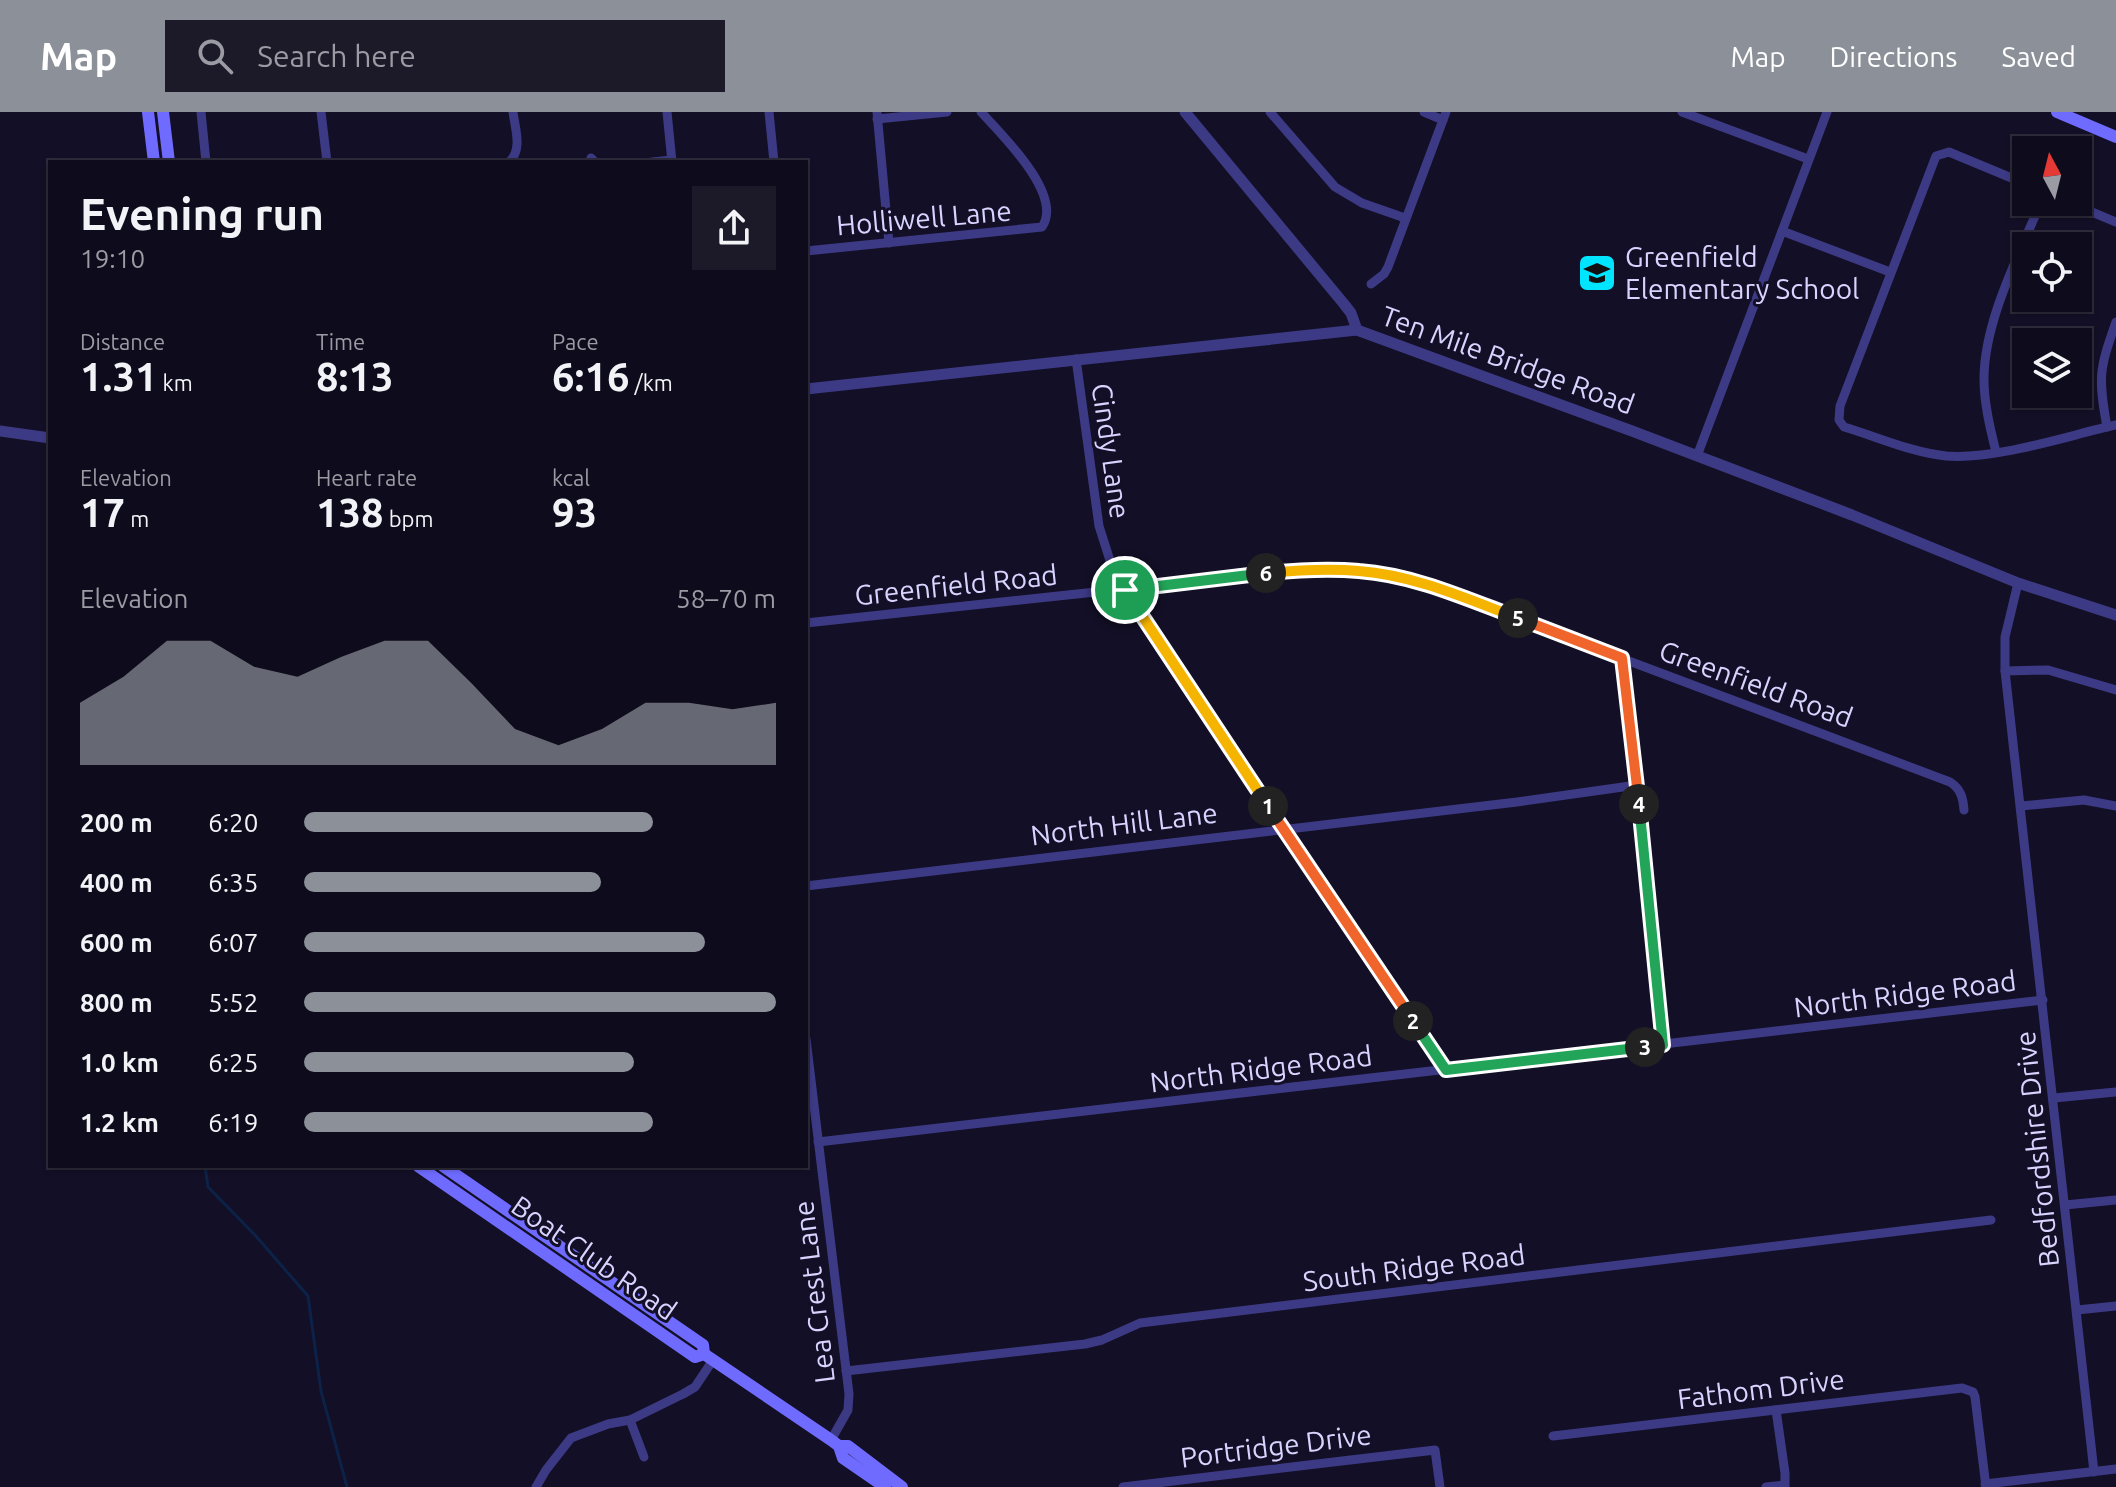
<!DOCTYPE html>
<meta charset="utf-8">
<style>
body{margin:0;font-family:Ubuntu,sans-serif;background:#1c1929;color:#f1f3f6;height:100vh;display:flex;flex-direction:column;font-size:30px;white-space:nowrap}
*{box-sizing:border-box;margin:0}
p{font-size:26px;color:#9b9ba3}
.icon{flex:none;width:44px;height:44px;fill:none;stroke:currentColor;stroke-width:2;stroke-linecap:round;stroke-linejoin:round}
.map{position:relative;flex:1;overflow:hidden}
.details{position:absolute;left:48px;top:48px;width:760px;height:1008px;display:flex;flex-direction:column;background:#0e0b1c;border-radius:0px;box-shadow:0 2px 6px #0004,0 0 0 2px #2e2b3b}
.details>*{flex:none}
.needle{width:52px;rotate:353deg}
.controls{position:absolute;left:2012px;top:24px;display:grid;gap:16px}
.controls a{display:grid;place-items:center;width:80px;height:80px;border-radius:0px;background:#0e0b1c;box-shadow:0 2px 6px #0004,0 0 0 2px #2e2b3b;font-size:40px}
.pin{position:absolute;display:grid;place-items:center;width:68px;height:68px;color:#fff;margin:-34px;border:4px solid #fff;border-radius:50%;box-shadow:0 2px 8px #0007}
.km{position:absolute;width:40px;height:40px;margin:-20px;border-radius:50%;background:#222;color:#fff;font-size:22px;line-height:40px;text-align:center}
.round{display:grid;place-items:center;flex:none;width:84px;height:84px;border-radius:0px;background:#1c1929}
.overview{display:flex;align-items:center;justify-content:space-between;height:136px;padding:0 32px}
h1{font-size:44px;font-weight:700;line-height:60px}
.figures{display:grid;grid-template-columns:repeat(3,1fr);gap:12px;height:136px;padding:8px 32px}
.figures div{display:grid;align-content:center}
.figures b{font-size:40px;font-weight:700}
.figures small{font-size:22px;font-weight:400}
.figures p{font-size:22px}
.chart{height:224px;padding:16px 32px}
.chart p{display:flex;justify-content:space-between}
.chart svg{width:100%;height:144px;margin-top:8px;fill:#8c9099;opacity:.7}
ul{padding:0 32px;list-style:none;font-size:26px}
li{display:grid;grid-template-columns:128px 96px 1fr;align-items:center;height:60px}
li i{height:20px;border-radius:10px;background:#8c9099}
header{display:flex;align-items:center;gap:48px;box-sizing:border-box;height:112px;padding:0 40px;background:#8c9099;color:#fff}
header strong{font-size:38px}
nav{display:flex;gap:44px;margin-inline-start:auto;font-size:28px}
.search{width:560px;height:72px;background:#1c1929;display:flex;align-items:center;gap:20px;box-sizing:border-box;padding:0 28px;border-radius:0px;color:#9b9ba3;font-size:30px}
.map>svg:first-child{display:block}
</style>
<header>
<strong>Map</strong>
<div class="search"><svg class="icon" aria-label="search" viewBox="0 0 24 24"><circle cx="10" cy="10" r="6"/><path d="M15 15l6 6"/></svg>Search here</div>
<nav><a>Map</a><a>Directions</a><a>Saved</a></nav>
</header>
<div class="map">
<svg width="2116" height="1375" viewBox="0 0 2116 1375">
<rect width="100%" height="100%" fill="#130f26"/>
<g fill="none" stroke-linecap="round" stroke-linejoin="round">
<!-- stream -->
<path stroke="#0c2248" stroke-width="3" d="M205,1054L208,1075L255,1123L308,1184L321,1279L347,1375"/>
<!-- minor -->
<g stroke="#3d3a85" stroke-width="9">
<path d="M201,0L206,50"/>
<path d="M321,0L327,50"/>
<path d="M667,0L672,50"/>
<path d="M769,0L774,50"/>
<path d="M877,0L889,131"/>
<path d="M1270,0L1335,75L1362,91L1405,106"/>
<path d="M1424,0L1443,8"/>
<path d="M1682,0L1808,47"/>
<path d="M877,7L947,0"/>
<path d="M591,46L595,50"/>
<path d="M509,50C523,38 515,16 513,0"/>
<path d="M652,50L672,48"/>
<path d="M2026,72L1949,40L1936,44L1840,294L1839,308L1844,315C1878,325 1910,340 1946,344C1996,348 2066,324 2116,313"/>
<path d="M2068,90L2116,110"/>
<path d="M1782,119L1890,160"/>
<path d="M806,139L1042,115C1064,83 1002,23 981,0"/>
<path d="M1371,172L1384,162L1388,155L1446,0"/>
<path d="M1076,247L1099,414L1113,458L1302,746L1446,958"/>
<path d="M2107,315C2098,265 2099,258 2116,210"/>
<path d="M1996,340C1990,316 1984,291 1984,267C1984,209 2019,143 2041,90"/>
<path d="M1697,344L1827,0"/>
<path d="M2018,471L2005,525V559L2094,1360"/>
<path d="M806,511L1301,458L1359,459L1422,471L1950,670C1961,677 1963,686 1964,698"/>
<path d="M1622,546L1663,933"/>
<path d="M2005,559L2048,558L2116,578"/>
<path d="M2021,694L2084,688L2116,694"/>
<path d="M806,774L1517,690L1637,673"/>
<path d="M806,927L849,1282L848,1298L831,1328"/>
<path d="M2054,986L2116,980"/>
<path d="M818,1030L2043,888"/>
<path d="M2065,1093L2116,1088"/>
<path d="M2077,1198L2116,1194"/>
<path d="M846,1259L1085,1232L1102,1228L1140,1211L1991,1108"/>
<path d="M1776,1298L1785,1361V1375"/>
<path d="M630,1308L644,1345"/>
<path d="M1553,1324L1962,1276L1973,1280L1975,1285L1986,1375"/>
<path d="M1985,1372L2116,1357"/>
<path d="M536,1375L546,1358L571,1326L608,1312L630,1308L683,1282L695,1275L713,1248"/>
<path d="M1123,1375L1435,1338L1440,1375"/>
<path d="M1766,1375L1784,1373"/>
</g>
<!-- tertiary -->
<g stroke="#3d3a85" stroke-width="11">
<path d="M1185,0L1344,192L1351,201L1357,218"/>
<path d="M806,277L1357,218L1632,319L1852,403L2018,471L2116,503"/>
<path d="M0,319L50,326"/>
</g>
<!-- secondary -->
<g stroke="#6f6bff" stroke-width="12">
<path d="M148,0L154,50"/>
<path d="M163,0L169,50"/>
<path d="M2057,0L2116,25"/>
<path d="M418,1054L695,1245L704,1242L713,1248L831,1328L839,1334L843,1346L885,1375"/>
<path d="M443,1054L703,1233L704,1242"/>
<path d="M839,1334H848L902,1375"/>
</g>
</g>
<g fill="none" stroke-linecap="round" stroke-linejoin="round">
<!-- split-1 casing -->
<g stroke="#fff" stroke-width="16">
<path id="split-1" d="M1125,478L1268,694"/>
</g>
<!-- split-2 casing -->
<g stroke="#fff" stroke-width="16">
<path id="split-2" d="M1268,694L1413,909"/>
</g>
<!-- split-3 casing -->
<g stroke="#fff" stroke-width="16">
<path id="split-3" d="M1413,909L1446,958L1645,935"/>
</g>
<!-- split-4 casing -->
<g stroke="#fff" stroke-width="16">
<path id="split-4" d="M1639,692L1663,933L1645,935"/>
</g>
<!-- split-5 casing -->
<g stroke="#fff" stroke-width="16">
<path id="split-5" d="M1518,506L1622,546L1639,692"/>
</g>
<!-- split-6 casing -->
<g stroke="#fff" stroke-width="16">
<path id="split-6" d="M1266,461C1297,458 1328,456 1359,459C1414,463 1467,487 1518,506"/>
</g>
<!-- split-7 casing -->
<g stroke="#fff" stroke-width="16">
<path id="split-7" d="M1125,478L1266,461"/>
</g>
<!-- split-1 -->
<use href="#split-1" stroke="#f5b400" stroke-width="10"/>
<!-- split-2 -->
<use href="#split-2" stroke="#f0652b" stroke-width="10"/>
<!-- split-3 -->
<use href="#split-3" stroke="#22a559" stroke-width="10"/>
<!-- split-4 -->
<use href="#split-4" stroke="#22a559" stroke-width="10"/>
<!-- split-5 -->
<use href="#split-5" stroke="#f0652b" stroke-width="10"/>
<!-- split-6 -->
<use href="#split-6" stroke="#f5b400" stroke-width="10"/>
<!-- split-7 -->
<use href="#split-7" stroke="#22a559" stroke-width="10"/>
</g>
<!-- icons -->
<defs>
<g id="school-square" transform="scale(2)"><rect x="-9" y="-9" width="18" height="18" rx="4" fill="#00e5ff" stroke="#130f26"/><path d="M0-5L7-2L0 1L-7-2ZM-4 1L0 2.5L4 1V4Q0 6-4 4Z" fill="#111"/></g>
</defs>
<g fill-rule="evenodd">
<use href="#school-square" x="1597" y="161"/>
</g>
<g text-anchor="middle" stroke-width="6" stroke-linejoin="round" paint-order="stroke">
<!-- street labels -->
<g font-size="28" fill="#d9d4ff" stroke="#130f26">
<text transform="translate(924 106) rotate(-5)" y="10">Holliwell Lane</text>
<text transform="translate(1508 248) rotate(20)" y="10">Ten Mile Bridge Road</text>
<text transform="translate(1111 339) rotate(82)" y="10">Cindy Lane</text>
<text transform="translate(956 473) rotate(-6)" y="10">Greenfield Road</text>
<text transform="translate(1756 572) rotate(20)" y="10">Greenfield Road</text>
<text transform="translate(1124 712) rotate(-7)" y="10">North Hill Lane</text>
<text transform="translate(1905 882) rotate(-7)" y="10">North Ridge Road</text>
<text transform="translate(1261 957) rotate(-7)" y="10">North Ridge Road</text>
<text transform="translate(2037 1037) rotate(-96)" y="10">Bedfordshire Drive</text>
<text transform="translate(594 1146) rotate(35)" y="10">Boat Club Road</text>
<text transform="translate(1414 1156) rotate(-7)" y="10">South Ridge Road</text>
<text transform="translate(814 1180) rotate(-97)" y="10">Lea Crest Lane</text>
<text transform="translate(1761 1277) rotate(-7)" y="10">Fathom Drive</text>
<text transform="translate(1276 1334) rotate(-7)" y="10">Portridge Drive</text>
</g>
<!-- poi labels -->
<g font-size="28" fill="#d9d4ff" stroke="#130f26" text-anchor="start">
<text x="1625" y="155">Greenfield<tspan x="1625" dy="32">Elementary School</tspan></text>
</g>
</g>
</svg>
<div class="controls">
<a><svg class="needle" viewBox="-14 -14 28 28"><path d="M0-13l5 13h-10z" fill="#e53935"/><path d="M0 13l5-13h-10z" fill="#9b9ba3"/></svg></a>
<a><svg class="icon" aria-label="locate" viewBox="0 0 24 24"><circle cx="12" cy="12" r="6"/><path d="M12 2v4M12 18v4M2 12h4M18 12h4"/></svg></a>
<a><svg class="icon" aria-label="layers" viewBox="0 0 24 24"><path d="M12 4l9 5-9 5-9-5zM3 14l9 5 9-5"/></svg></a>
</div>
<div class="pin" style="left:1125px;top:478px;background:#1e9e55"><svg class="icon" aria-label="arrive" viewBox="0 0 24 24"><path d="M6 21V4h12l-3 4 3 4H6"/></svg></div>
<b class="km" style="left:1268px;top:694px">1</b>
<b class="km" style="left:1413px;top:909px">2</b>
<b class="km" style="left:1645px;top:935px">3</b>
<b class="km" style="left:1639px;top:692px">4</b>
<b class="km" style="left:1518px;top:506px">5</b>
<b class="km" style="left:1266px;top:461px">6</b>
<section class="details">
<div class="overview"><div><h1>Evening run</h1><p>19:10</p></div><a class="round"><svg class="icon" aria-label="share" viewBox="0 0 24 24"><path d="M12 15V3M7 8l5-5 5 5M5 13v7h14v-7"/></svg></a></div>
<div class="figures">
<div><p>Distance</p><b>1.31<small> km</small></b></div>
<div><p>Time</p><b>8:13</b></div>
<div><p>Pace</p><b>6:16<small> /km</small></b></div>
</div>
<div class="figures">
<div><p>Elevation</p><b>17<small> m</small></b></div>
<div><p>Heart rate</p><b>138<small> bpm</small></b></div>
<div><p>kcal</p><b>93</b></div>
</div>
<div class="chart"><p><span>Elevation</span>58–70 m</p>
<svg viewBox="0 0 160 44" preserveAspectRatio="none"><path d="M0 44V25L10 17L20 6L30 6L40 14L50 17L60 11L70 6L80 6L90 19L100 33L110 38L120 33L130 25L140 25L150 27L160 25V44z"/></svg>
</div>
<ul>
<li><b>200 m</b>6:20<i style="width:74%"></i></li>
<li><b>400 m</b>6:35<i style="width:63%"></i></li>
<li><b>600 m</b>6:07<i style="width:85%"></i></li>
<li><b>800 m</b>5:52<i style="width:100%"></i></li>
<li><b>1.0 km</b>6:25<i style="width:70%"></i></li>
<li><b>1.2 km</b>6:19<i style="width:74%"></i></li>
</ul>
</section>
</div>
